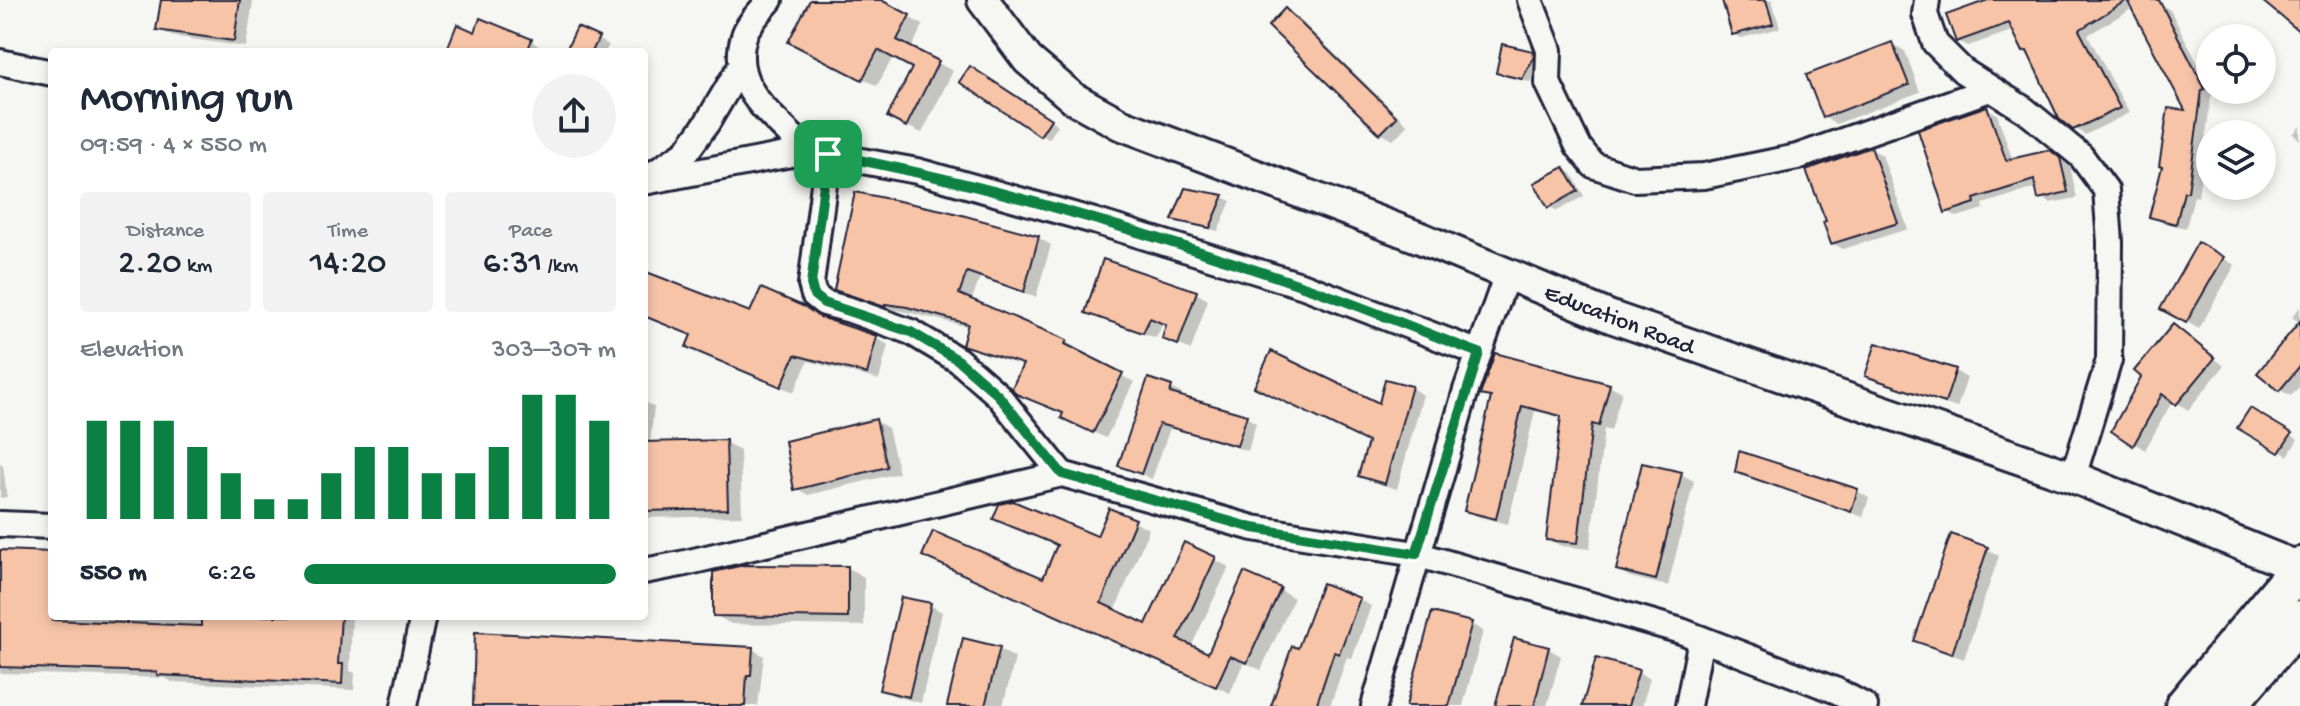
<!DOCTYPE html>
<meta charset="utf-8">
<style>
body{margin:0;font-family:"Gochi Hand",sans-serif;background:#f2f2f3;color:#1f2937;height:100vh;display:flex;flex-direction:column;font-size:30px;white-space:nowrap}
*{box-sizing:border-box;margin:0}
p{font-size:26px;color:#747a83}
.icon{flex:none;width:44px;height:44px;fill:none;stroke:currentColor;stroke-width:2;stroke-linecap:round;stroke-linejoin:round}
.map{position:relative;flex:1;overflow:hidden}
.drawer{position:absolute;left:48px;top:48px;width:600px;height:572px;display:flex;flex-direction:column;background:#fff;border-radius:8px;box-shadow:0 4px 12px #0003}
.drawer>*{flex:none}
.fabs{position:absolute;left:2196px;top:24px;display:grid;gap:16px}
.fabs a{display:grid;place-items:center;width:80px;height:80px;border-radius:50%;background:#fff;box-shadow:0 4px 12px #0003;font-size:40px}
.pin{position:absolute;display:grid;place-items:center;width:68px;height:68px;color:#fff;margin:-34px;border-radius:16px;box-shadow:0 4px 12px #0006}
.round{display:grid;place-items:center;flex:none;width:84px;height:84px;border-radius:42px;background:#f2f2f3}
.overview{display:flex;align-items:center;justify-content:space-between;height:136px;padding:0 32px}
h1{font-size:44px;font-weight:600;line-height:60px}
.stats{display:grid;grid-template-columns:repeat(3,1fr);gap:12px;height:136px;padding:8px 32px}
.stats div{display:grid;align-content:center;border-radius:8px;background:#f2f2f3;text-align:center}
.stats b{font-size:34px;font-weight:600}
.stats small{font-size:22px;font-weight:400}
.stats p{font-size:22px}
.chart{height:224px;padding:16px 32px}
.chart p{display:flex;justify-content:space-between}
.chart svg{width:100%;height:144px;margin-top:8px;stroke:#0b8043;stroke-width:6}
ul{padding:0 32px;list-style:none;font-size:26px}
li{display:grid;grid-template-columns:128px 96px 1fr;align-items:center;height:60px}
li i{height:20px;border-radius:10px;background:#0b8043}
.map>svg:first-child{display:block}
</style>
<div class="map">
<svg width="2300" height="706" viewBox="0 0 2300 706">
<rect width="100%" height="100%" fill="#f6f6f2"/>
<filter id="ink" filterUnits="userSpaceOnUse"><feTurbulence type="fractalNoise" baseFrequency=".0125" numOctaves="2"/><feDisplacementMap in="SourceGraphic" scale="16" xChannelSelector="R" yChannelSelector="G"/><feConvolveMatrix kernelMatrix="1 2 1 2 8 2 1 2 1" color-interpolation-filters="sRGB"/></filter>
<g filter="url(#ink)">
<!-- shadow -->
<g fill="#0003">
<path d="M163,0H250L253,2L246,47L171,36L159,29Z"/>
<path d="M812,0H877L923,25L911,49L953,71L922,133L904,125L915,68L893,57L877,86L805,49Z"/>
<path d="M1727,0H1772L1780,28L1741,38L1733,34Z"/>
<path d="M1994,0H2136L2139,4L2088,35L2129,113L2085,135L2074,128L2031,55L2025,51L2015,30L1968,46L1958,41Z"/>
<path d="M2160,4L2170,10L2214,94L2211,96L2198,197L2194,196L2186,228L2161,222L2151,216L2164,167L2188,113Z"/>
<path d="M1285,10L1297,17L1408,125L1393,140L1381,133L1270,26Z"/>
<path d="M481,21L531,41L548,52H448L476,34Z"/>
<path d="M578,30L609,45L605,52H568Z"/>
<path d="M1892,44L1905,51L1920,92L1836,124L1824,117Z"/>
<path d="M1533,53L1541,58V62L1530,82L1506,77L1498,72Z"/>
<path d="M979,73L1058,125L1049,139L962,82Z"/>
<path d="M1987,108L1997,114L2013,161L2050,152L2061,159L2070,166L2077,198L2050,203L2040,197L2038,187L1983,204L1984,209L1957,217L1947,211Z"/>
<path d="M2300,126V140L2293,134Z"/>
<path d="M1871,149L1882,155L1908,229L1843,249L1832,243Z"/>
<path d="M1564,169L1572,174L1584,196L1557,211L1549,206Z"/>
<path d="M1223,197L1231,201L1218,231L1182,223L1174,219Z"/>
<path d="M947,213L1039,238L1051,245L1036,297L980,278L971,302L1066,342L1078,349L1076,352L1134,382L1106,438L1075,424L1065,414L1031,400L1024,366L977,351L965,344L969,327L898,310L897,312L848,296L836,289Z"/>
<path d="M2199,245L2235,265L2199,329L2163,308Z"/>
<path d="M644,273L751,315L818,317L876,338L888,345L879,380L808,361L794,392L700,354L688,347L693,336L644,316Z"/>
<path d="M1196,293L1208,300L1191,350L1164,338L1168,326L1163,323L1156,338L1100,319L1087,312Z"/>
<path d="M2300,307V323L2292,317Z"/>
<path d="M2300,325V386L2291,396L2280,390Z"/>
<path d="M2184,333L2224,366L2188,410L2173,400L2145,450L2114,430Z"/>
<path d="M1955,371L1967,378L1957,408L1879,382L1867,375Z"/>
<path d="M1609,385L1622,392L1611,431L1604,429L1590,549L1561,546L1548,539L1563,418L1535,411L1508,524L1479,517L1466,510L1493,399L1483,394Z"/>
<path d="M1171,388L1182,394L1180,398L1246,417L1256,423L1248,451L1170,428L1152,479L1120,465Z"/>
<path d="M1411,388L1423,395L1397,489L1372,482L1360,475L1380,405Z"/>
<path d="M644,401L654,407L650,444L725,442L740,451L742,516L644,518Z"/>
<path d="M2251,410L2298,439L2288,456L2240,427Z"/>
<path d="M875,421L888,428L899,473L808,495L796,488Z"/>
<path d="M0,463L3,465L7,497L0,498Z"/>
<path d="M1738,471L1857,491L1869,498L1863,517L1750,478Z"/>
<path d="M1681,474L1694,481L1668,586L1630,577L1618,570Z"/>
<path d="M1110,511L1149,529L1115,611L1147,627L1185,545L1229,567L1191,647L1209,655L1280,590L1294,598L1261,670L1244,662L1230,693L924,555L1044,581L1059,546L996,518L1098,539Z"/>
<path d="M1987,549L1999,556L1964,659L1929,647L1917,640Z"/>
<path d="M0,552L52,554V616H352L350,671L355,673L354,690L172,682L166,678L0,673Z"/>
<path d="M848,568L864,577V626L731,624L715,615Z"/>
<path d="M1359,599L1371,606L1352,659L1347,657L1330,706H1273L1299,650Z"/>
<path d="M930,605L942,612L921,703L894,696L881,689Z"/>
<path d="M1471,624L1483,631L1463,706H1408Z"/>
<path d="M1515,640L1549,649L1561,656L1547,706H1497Z"/>
<path d="M752,649L764,656L758,706H582Z"/>
<path d="M999,649L1015,658L1003,706H949Z"/>
<path d="M1638,672L1650,679L1642,706H1584Z"/>
</g>
<!-- building -->
<g fill="#f7c4a8" stroke="#22223b" stroke-width="2">
<path d="M161,0H240L234,41L156,30Z"/>
<path d="M810,0H881L910,15L897,40L939,61L906,127L887,117L912,68L878,50L862,80L788,42Z"/>
<path d="M1722,0H1766L1773,24L1732,35Z"/>
<path d="M1988,0H2127L2079,30L2120,108L2073,130L2059,119L2027,51L2023,52L2009,23L1956,42L1946,15Z"/>
<path d="M2127,0H2159L2205,89L2202,90L2188,192H2184L2176,224L2149,217L2162,167L2159,166L2168,108L2185,110Z"/>
<path d="M2261,0H2300V32Z"/>
<path d="M1285,8L1397,117L1380,134L1268,26Z"/>
<path d="M480,18L532,39L527,52H446L457,24L475,32Z"/>
<path d="M577,27L599,37L592,52H577L567,48Z"/>
<path d="M1892,42L1909,85L1823,118L1806,75Z"/>
<path d="M1502,44L1533,51L1534,57L1522,79L1496,73Z"/>
<path d="M970,66L1051,119L1040,136L959,82Z"/>
<path d="M1987,106L2006,160L2050,150L2060,158L2068,192L2038,199L2034,180L1974,199L1975,203L1945,213L1918,130Z"/>
<path d="M1871,147L1898,223L1831,244L1823,222L1826,221L1806,170Z"/>
<path d="M1564,167L1578,191L1548,208L1534,183Z"/>
<path d="M1185,188L1224,195L1210,228L1172,220Z"/>
<path d="M855,192L947,211L1039,236L1024,292L967,272L959,294L1067,340L1065,344L1123,373L1093,433L1061,418L1063,413L1016,394L1012,388L1023,364L962,345L968,324L907,307L885,304V307L834,290Z"/>
<path d="M2198,242L2224,257L2186,323L2160,309Z"/>
<path d="M1103,259L1197,291L1178,345L1162,339L1166,325L1150,318L1143,333L1085,313Z"/>
<path d="M644,271L750,312L761,288L805,307L820,317L877,336L867,374L795,355L781,387L686,347L691,335L644,316Z"/>
<path d="M2300,321V366L2279,391L2257,373Z"/>
<path d="M2173,324L2215,358L2176,405L2162,394L2133,446L2111,431L2141,377L2134,371Z"/>
<path d="M1876,343L1956,369L1945,403L1865,376Z"/>
<path d="M1271,351L1379,403L1385,379L1412,386L1385,484L1358,476L1368,442L1254,387Z"/>
<path d="M1495,353L1610,384L1599,426L1592,424L1578,543L1546,540L1561,416L1522,406L1496,519L1464,511L1491,397L1480,395Z"/>
<path d="M1148,378L1172,386L1170,393L1247,415L1237,446L1159,424L1141,474L1118,466Z"/>
<path d="M2250,408L2292,433L2279,453L2237,428Z"/>
<path d="M876,419L887,467L794,490L785,441Z"/>
<path d="M726,440L728,509L644,511V442Z"/>
<path d="M1739,451L1858,489L1851,512L1735,472Z"/>
<path d="M1642,463L1682,472L1656,580L1616,570Z"/>
<path d="M1013,501L1097,536L1109,508L1136,519L1101,603L1146,624L1184,542L1216,557L1178,639L1208,653L1244,572L1281,588L1247,663L1230,656L1216,687L922,556L933,531L1043,578L1057,545L993,519L999,504Z"/>
<path d="M1951,534L1988,547L1952,654L1914,641Z"/>
<path d="M0,550L52,552V620L201,626V616H341L338,664H343L342,684L157,675V672L0,667Z"/>
<path d="M744,565L848,566V618L713,616V572Z"/>
<path d="M1322,583L1360,598L1339,654L1334,652L1316,706H1271L1292,646L1298,648Z"/>
<path d="M901,597L931,603L909,697L879,690Z"/>
<path d="M1432,612L1472,622L1449,706H1406Z"/>
<path d="M475,632L753,647L751,675H747L745,706H473Z"/>
<path d="M963,638L1000,647L985,706H947Z"/>
<path d="M1514,638L1549,647L1534,706H1495Z"/>
<path d="M1596,658L1639,670L1628,706H1582Z"/>
</g>
<g fill="none" stroke-linecap="round" stroke-linejoin="round">
<!-- minor casing -->
<g stroke="#22223b" stroke-width="30">
<g id="minor">
<path d="M770,0C762,10 747,24 744,36C728,88 775,117 807,151"/>
<path d="M1530,0L1549,50L1548,83L1578,146L1593,165L1635,179L1704,176L1797,157L1990,89"/>
<path d="M1927,0L1925,14L1935,43L1963,71L2025,110L2081,156L2106,190L2110,242L2109,360L2073,477"/>
<path d="M0,62L52,73"/>
<path d="M828,154L811,284L814,295L824,303L850,310L911,332L958,360L998,395L1062,474"/>
<path d="M653,174L686,152L707,123L740,67"/>
<path d="M644,182L807,151L917,171L1094,221L1304,286L1479,353"/>
<path d="M0,524L52,526"/>
<path d="M644,571L681,564L1062,474L1253,528L1416,554L1681,631L1837,691L1865,706"/>
<path d="M404,706L423,616"/>
<path d="M1374,706L1466,390L1507,274"/>
<path d="M1688,706L1701,639"/>
</g>
</g>
<!-- tertiary casing -->
<g stroke="#22223b" stroke-width="36">
<path id="tertiary" d="M983,0L1028,60L1073,98L1120,124L1418,237L1611,317L2073,477L2300,568"/>
</g>
<!-- trunk casing -->
<g stroke="#22223b" stroke-width="44">
<g id="trunk">
<path d="M2185,706L2300,567"/>
<path d="M2226,706L2300,620"/>
</g>
</g>
<!-- minor -->
<use href="#minor" stroke="#f6f6f2" stroke-width="24"/>
<!-- tertiary -->
<use href="#tertiary" stroke="#f6f6f2" stroke-width="30"/>
<!-- trunk -->
<use href="#trunk" stroke="#f6f6f2" stroke-width="38"/>
</g>
</g>
<g fill="none" stroke-linecap="round" stroke-linejoin="round" filter="url(#ink)">
<!-- route casing -->
<g stroke="#fff" stroke-width="16">
<path id="route" d="M828,154C989,184 1148,233 1303,286C1362,306 1420,331 1479,353L1416,554L1253,528L1062,474L998,395L958,360L911,332L824,303L814,295L811,284Z"/>
</g>
<!-- route -->
<use href="#route" stroke="#0b8043" stroke-width="10"/>
</g>
<g text-anchor="middle" stroke-width="6" stroke-linejoin="round" paint-order="stroke">
<!-- street labels -->
<g font-size="24" fill="#22223b" stroke="#f6f6f2">
<text transform="translate(1620 318) rotate(21)" y="8">Education Road</text>
</g>
</g>
</svg>
<div class="fabs">
<a><svg class="icon" aria-label="locate" viewBox="0 0 24 24"><circle cx="12" cy="12" r="6"/><path d="M12 2v4M12 18v4M2 12h4M18 12h4"/></svg></a>
<a><svg class="icon" aria-label="layers" viewBox="0 0 24 24"><path d="M12 4l9 5-9 5-9-5zM3 14l9 5 9-5"/></svg></a>
</div>
<div class="pin" style="left:828px;top:154px;background:#1e9e55"><svg class="icon" aria-label="arrive" viewBox="0 0 24 24"><path d="M6 21V4h12l-3 4 3 4H6"/></svg></div>
<section class="drawer">
<div class="overview"><div><h1>Morning run</h1><p>09:59 · 4 × 550 m</p></div><a class="round"><svg class="icon" aria-label="share" viewBox="0 0 24 24"><path d="M12 15V3M7 8l5-5 5 5M5 13v7h14v-7"/></svg></a></div>
<div class="stats">
<div><p>Distance</p><b>2.20<small> km</small></b></div>
<div><p>Time</p><b>14:20</b></div>
<div><p>Pace</p><b>6:31<small> /km</small></b></div>
</div>
<div class="chart"><p><span>Elevation</span>303–307 m</p>
<svg viewBox="0 0 160 44" preserveAspectRatio="none"><path d="M5 44V14M15 44V14M25 44V14M35 44V22M45 44V30M55 44V38M65 44V38M75 44V30M85 44V22M95 44V22M105 44V30M115 44V30M125 44V22M135 44V6M145 44V6M155 44V14"/></svg>
</div>
<ul>
<li><b>550 m</b>6:26<i style="width:100%"></i></li>
</ul>
</section>
</div>
